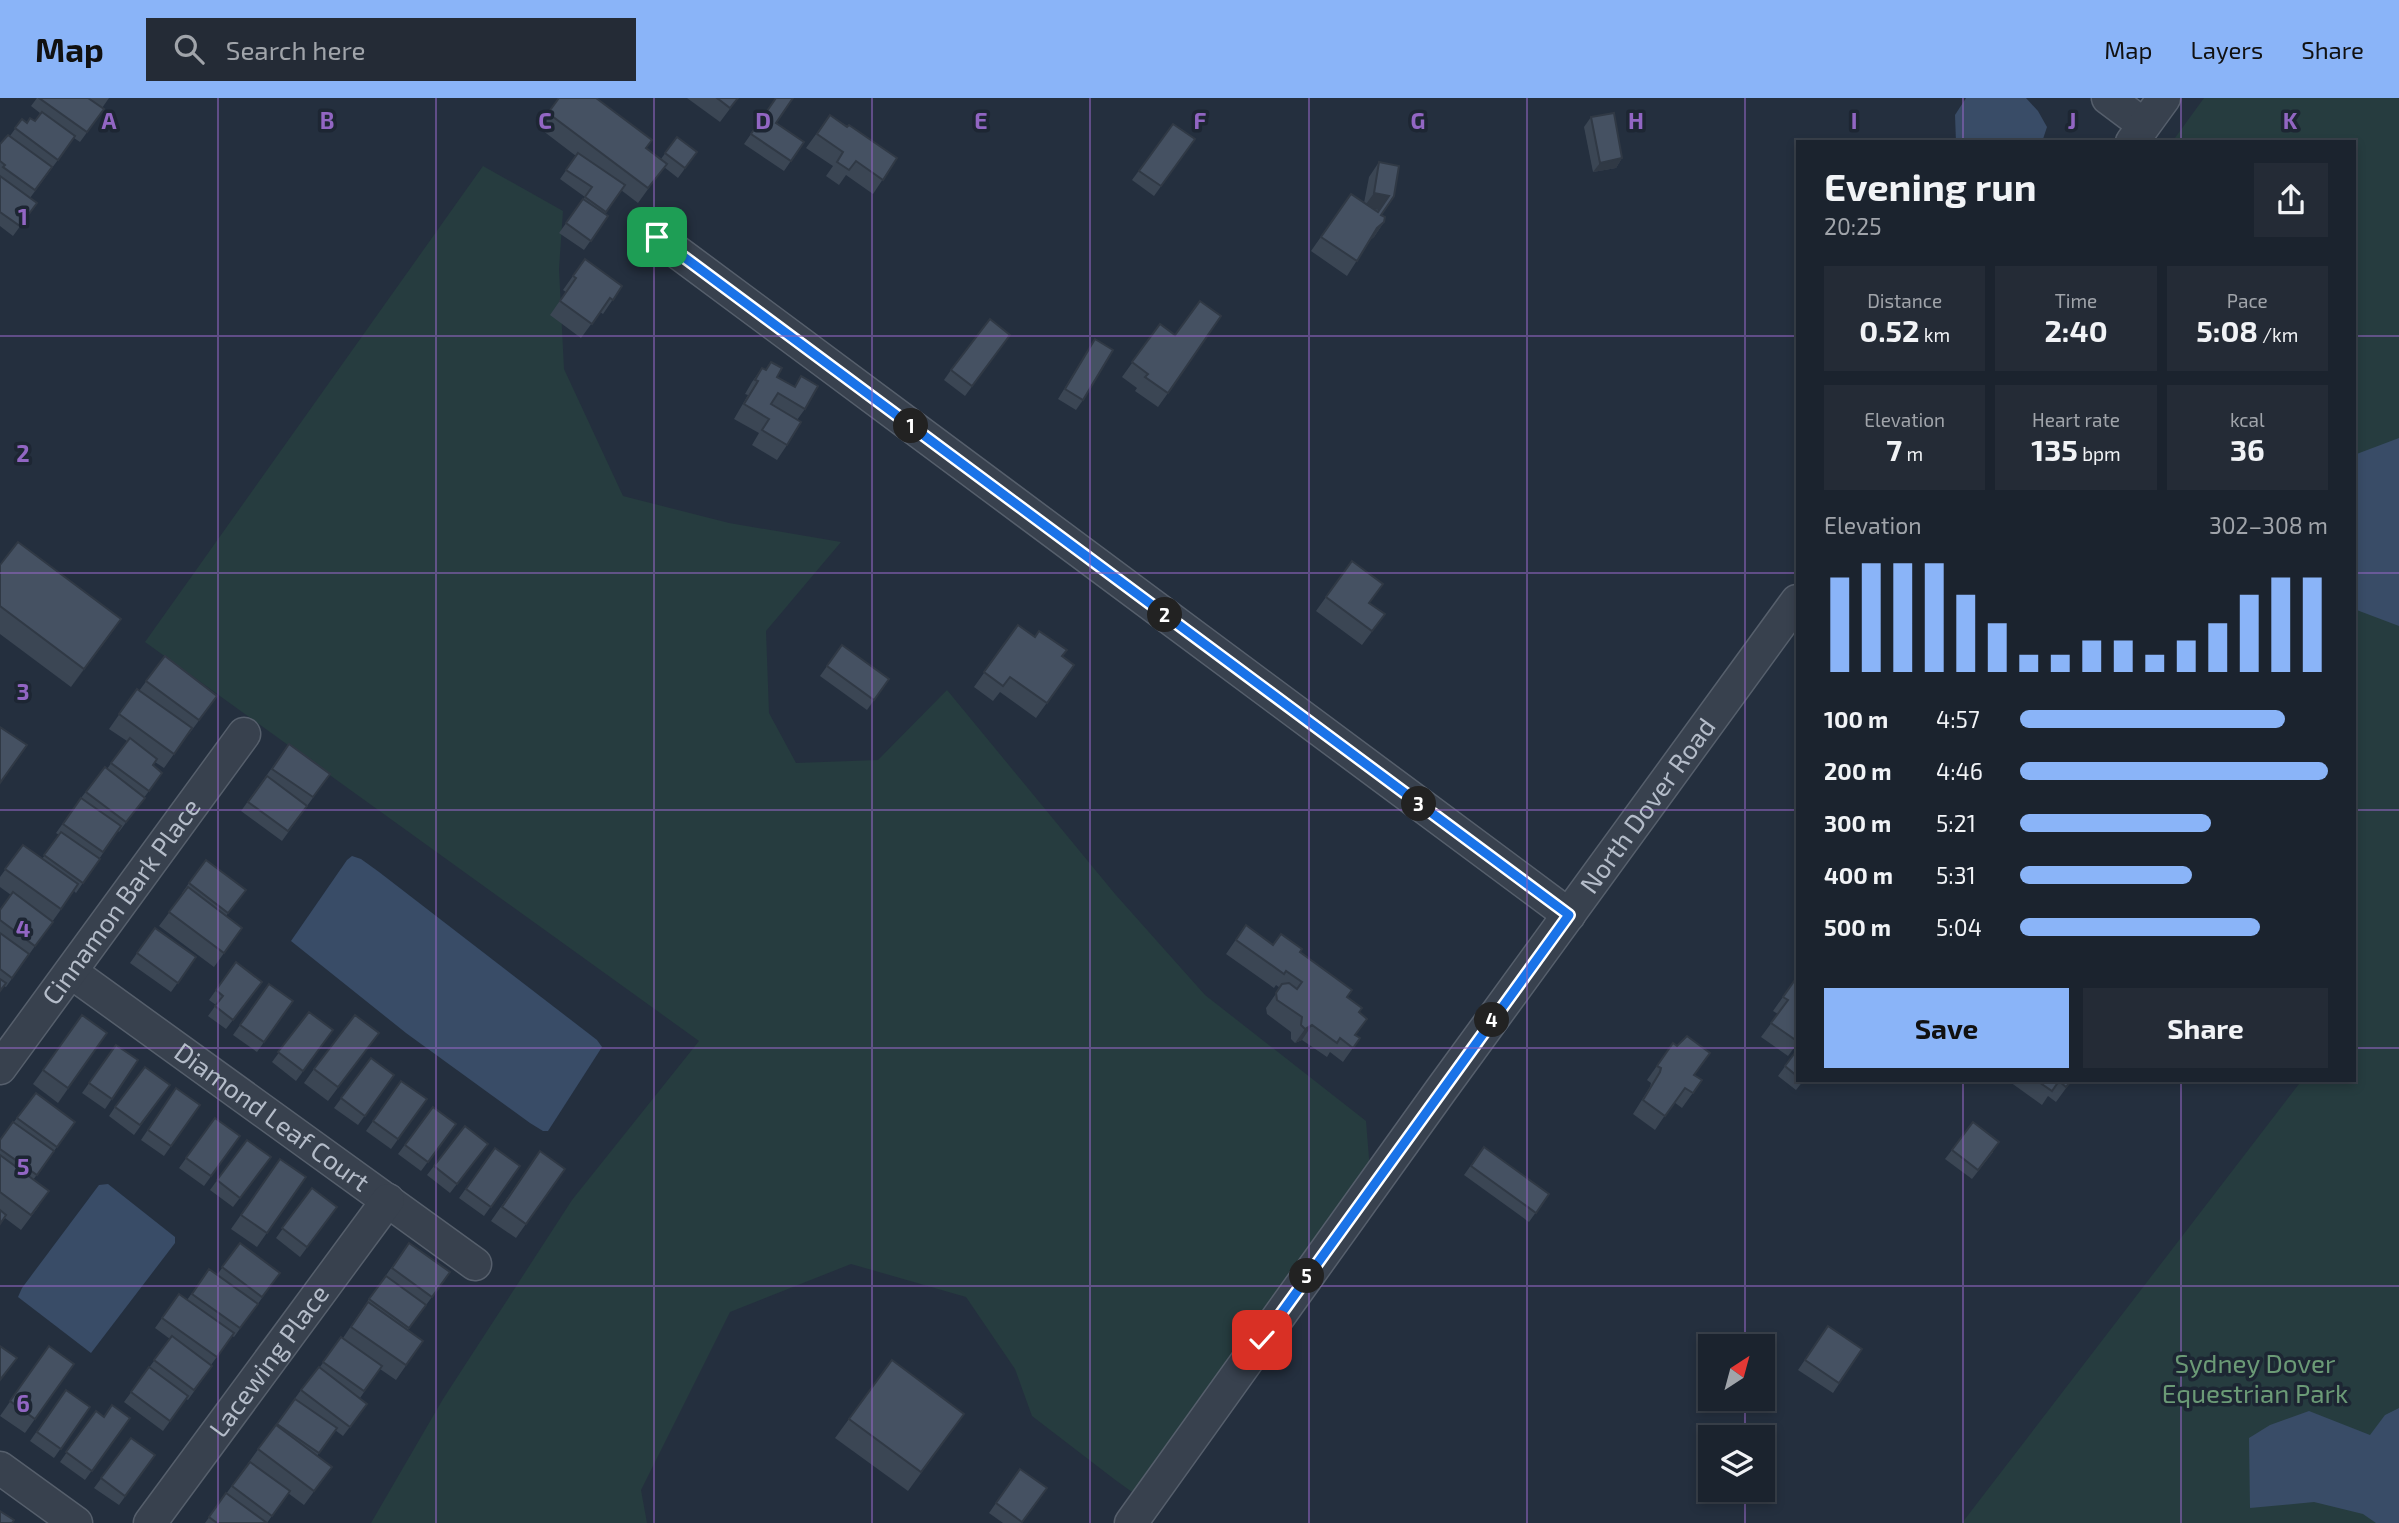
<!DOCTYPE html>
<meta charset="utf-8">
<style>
body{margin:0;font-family:"Exo 2",sans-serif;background:#242b36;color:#f1f3f6;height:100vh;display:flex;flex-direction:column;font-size:26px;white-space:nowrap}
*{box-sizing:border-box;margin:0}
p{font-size:23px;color:#a0a4aa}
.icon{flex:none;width:38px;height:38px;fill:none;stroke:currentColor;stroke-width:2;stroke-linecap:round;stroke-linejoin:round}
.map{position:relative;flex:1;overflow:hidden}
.drawer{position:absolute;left:1796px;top:42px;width:560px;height:942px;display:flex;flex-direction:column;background:#1b232e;border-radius:0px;box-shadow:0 4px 10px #0003,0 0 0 2px #39404a}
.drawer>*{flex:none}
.needle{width:46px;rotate:36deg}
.tools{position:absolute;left:1698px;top:1236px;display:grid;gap:14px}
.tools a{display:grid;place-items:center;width:77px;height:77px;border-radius:0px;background:#1b232e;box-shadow:0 4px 10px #0003,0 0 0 2px #39404a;font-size:35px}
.pin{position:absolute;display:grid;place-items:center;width:60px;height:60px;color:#fff;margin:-30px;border-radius:14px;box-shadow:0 4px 10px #0006}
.km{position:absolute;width:35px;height:35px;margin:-18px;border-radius:50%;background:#222;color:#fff;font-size:19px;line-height:35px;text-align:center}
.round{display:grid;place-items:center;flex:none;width:74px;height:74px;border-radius:0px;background:#242b36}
.summary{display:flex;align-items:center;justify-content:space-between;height:119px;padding:0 28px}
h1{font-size:38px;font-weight:700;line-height:52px}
.figures{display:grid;grid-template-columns:repeat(3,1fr);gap:10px;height:119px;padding:7px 28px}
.figures div{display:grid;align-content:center;border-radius:0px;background:#242b36;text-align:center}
.figures b{font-size:30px;font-weight:700}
.figures small{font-size:19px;font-weight:400}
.figures p{font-size:19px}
.chart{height:196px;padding:14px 28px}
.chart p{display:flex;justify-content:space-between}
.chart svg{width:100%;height:126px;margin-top:7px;stroke:#8ab4f8;stroke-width:6}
.action{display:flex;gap:14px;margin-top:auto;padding:14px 28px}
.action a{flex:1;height:80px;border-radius:0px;background:#8ab4f8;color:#111;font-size:28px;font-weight:700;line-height:80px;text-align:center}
.action a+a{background:#242b36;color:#f1f3f6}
ul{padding:0 28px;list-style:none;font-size:23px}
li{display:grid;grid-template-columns:112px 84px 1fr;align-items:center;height:52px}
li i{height:18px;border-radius:9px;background:#8ab4f8}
header{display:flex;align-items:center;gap:42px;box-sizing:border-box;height:98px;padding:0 35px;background:#8ab4f8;color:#111}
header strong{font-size:33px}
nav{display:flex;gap:38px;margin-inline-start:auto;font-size:24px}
.search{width:490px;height:63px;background:#242b36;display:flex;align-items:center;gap:18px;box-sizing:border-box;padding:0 24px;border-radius:0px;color:#a0a4aa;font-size:26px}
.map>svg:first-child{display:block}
</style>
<header>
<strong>Map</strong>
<div class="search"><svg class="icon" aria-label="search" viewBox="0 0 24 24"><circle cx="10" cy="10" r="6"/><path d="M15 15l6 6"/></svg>Search here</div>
<nav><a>Map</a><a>Layers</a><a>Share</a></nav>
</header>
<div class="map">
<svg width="2399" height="1425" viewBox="0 0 2399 1425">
<rect width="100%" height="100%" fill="#242f3e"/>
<!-- green -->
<g fill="#263c3f">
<path d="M2204,0H2399V1425H1962L2302,982H2354V44H2172Z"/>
<path d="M483,68L563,113L559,171L564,271L623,398L729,425L841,444L766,533L769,615L796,665L878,662L947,592L1115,796L1205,897L1366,1023L1370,1072L1139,1395L1132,1394L1114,1381L1032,1318L1015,1271L966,1199L851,1166L730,1214L641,1392L647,1425H371L443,1301L572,1102L699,943L145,544Z"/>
</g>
<!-- water -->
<g fill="#394c67">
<path d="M1966,0H2026L2038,13L2047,29L2042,44H1956L1955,17Z"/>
<path d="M2399,340V528L2354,511V357Z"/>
<path d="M352,758L361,761L379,774L597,942L602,949L548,1033H543L530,1025L406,935L291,843L347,762Z"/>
<path d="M108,1086L175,1139V1145L91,1255L18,1199L22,1190L99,1087Z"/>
<path d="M2399,1310V1425H2376L2363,1416L2314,1404L2250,1410L2249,1340L2270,1327L2309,1313L2370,1337L2385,1317Z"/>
</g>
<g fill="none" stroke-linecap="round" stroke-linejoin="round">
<!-- minor casing -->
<g stroke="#565f6c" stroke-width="35">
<g id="minor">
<path d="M2108,0L2144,27"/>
<path d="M2132,44L2164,0"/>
<path d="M657,139L1569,817"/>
<path id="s1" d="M71,874L475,1166"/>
<path id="s2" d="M0,970L244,636"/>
<path d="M0,1370L76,1425"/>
<path id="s3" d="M150,1425L388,1102"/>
<path id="s4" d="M1131,1425L1441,992L1797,503"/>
</g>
</g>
<!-- minor -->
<use href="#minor" stroke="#38414e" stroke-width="32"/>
</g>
<!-- wall -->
<g fill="#3b4654">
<path d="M37,0H109L102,10L104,11L80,44L74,40L30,100L37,105L13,138L0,128V46L10,38L22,21L27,25L35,23L40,15L31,8Z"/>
<path d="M559,0L646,50L661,61L677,39L697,54L678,80L664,69L638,105L621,92L605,116L608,118L584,152L559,135L585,99L560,81L576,58L538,29Z"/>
<path d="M687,0H738L720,24Z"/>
<path d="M776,0V25L804,44L784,73L744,46Z"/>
<path d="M830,17L897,60L873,96L846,77L839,87L826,78L833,68L806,50Z"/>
<path d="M1591,19L1622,60L1616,70L1593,74L1584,29Z"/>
<path d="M1173,26L1195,41L1154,98L1132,82Z"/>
<path d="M1379,64L1381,117L1384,124L1374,139L1370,142L1347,178L1311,153L1351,96L1364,105L1369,79Z"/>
<path d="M585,161L622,188L603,216L600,214L581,240L550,217L566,194L563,192Z"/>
<path d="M1160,226L1168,295L1158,309L1135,293L1137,290L1122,279Z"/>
<path d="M1010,237L965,298L944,282L951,272Z"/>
<path d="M1095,241L1083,302L1076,312L1058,301Z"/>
<path d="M771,264L777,279L794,289L801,278L805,311L797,322L787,347L777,362L752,347L759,335L734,321L748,297L745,296L752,284L762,270L765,272Z"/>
<path d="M1352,463L1369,505L1385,516L1362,547L1316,513Z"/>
<path d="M0,467L121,521L71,589L0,536Z"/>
<path d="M1018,527L1074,567L1036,620L1000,594L993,603L974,589Z"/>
<path d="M842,547L889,581L867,612L820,578Z"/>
<path d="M165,558L217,598L189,636H188L164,670L155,664L153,667L162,675L119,734L118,733L76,795L74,793L6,889L4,888L0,893V812L11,797L0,789V779L23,747L42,761L59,737L56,735L81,700L105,669L107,671L127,643L109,631L137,591L139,593Z"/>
<path d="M289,646L330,676L282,743L241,713Z"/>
<path d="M189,785L246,792L226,818L242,830L214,869L159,828L183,796L182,795Z"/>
<path d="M1246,827L1273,847L1300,854L1347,899L1359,914L1356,937L1360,940L1343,964L1330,954L1327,959L1302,942L1295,945L1291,941V934L1267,916L1266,910L1280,890L1276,887L1274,890L1226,856Z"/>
<path d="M155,830L196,859L171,894L130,865Z"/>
<path d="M236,864L262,884L226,931L208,918L216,907L209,902Z"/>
<path d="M1797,879V946L1788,958L1761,939L1778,916L1773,913Z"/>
<path d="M269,886L293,903L257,954L233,937Z"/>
<path d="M309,914L333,932L296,983L272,964Z"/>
<path d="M82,917L107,935L58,1005L33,986Z"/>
<path d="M379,935L328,1003L304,985L314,971Z"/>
<path d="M1673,945L1694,977L1702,982L1682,1010L1674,1004L1655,1032L1633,1016L1650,989L1651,985L1647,982Z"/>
<path d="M116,947L138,962L105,1011L82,995Z"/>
<path d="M1797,952V982H1804L1796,992L1778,978Z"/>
<path d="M371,960L394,977L358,1027L334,1010Z"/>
<path d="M2012,982H2072L2056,1004L2048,998L2042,1007L2010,984Z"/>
<path d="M401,983L427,1001L391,1051L366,1033Z"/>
<path d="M170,987L134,1037L109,1018L115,1009Z"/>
<path d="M176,990L200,1007L164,1058L141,1042Z"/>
<path d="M433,1009L456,1026L421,1073L398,1056Z"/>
<path d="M17,1020L75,1024L33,1082L39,1108L21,1132L5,1120L0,1126V1042Z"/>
<path d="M215,1020L240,1038L204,1088L179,1070Z"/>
<path d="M247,1042L271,1059L233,1109L210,1092Z"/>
<path d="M1484,1049L1549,1096L1529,1124L1464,1077Z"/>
<path d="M495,1050L520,1068L484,1118L459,1100Z"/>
<path d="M1952,1052L1993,1054L1972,1081L1945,1061Z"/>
<path d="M540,1053L565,1071L516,1140L491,1123Z"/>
<path d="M481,1055L450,1095L427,1077L434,1068Z"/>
<path d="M280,1061L306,1079L257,1149L231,1131Z"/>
<path d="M312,1090L337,1109L300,1159L276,1140Z"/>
<path d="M240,1145L280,1175L234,1239L232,1238L211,1267L205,1278L188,1302L186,1301L163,1333L124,1304L170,1241L155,1230L179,1196L187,1202L209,1171L217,1177Z"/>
<path d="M409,1145L450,1174L408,1232L423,1243L396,1282L380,1271L360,1300L367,1306L343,1338L335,1332L317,1358L332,1369L304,1407L288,1395L267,1425H205L301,1292L320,1269L341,1239L343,1240L369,1201Z"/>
<path d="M1828,1228L1862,1251L1833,1295L1798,1272Z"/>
<path d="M49,1248L74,1266L25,1335L0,1318Z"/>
<path d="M66,1292L90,1309L54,1360L30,1343Z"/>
<path d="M96,1313L104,1319L130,1320L85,1382L60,1364Z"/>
<path d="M964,1316L908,1393L835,1340L849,1321Z"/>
<path d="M131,1340L155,1357L119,1407L94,1390Z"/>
<path d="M1020,1371L1047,1390L1022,1425H1003L989,1415Z"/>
</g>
<!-- shaded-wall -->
<g fill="#303945">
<path d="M1622,60L1616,70L1593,74L1600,65Z"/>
<path d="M1374,95L1389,98L1379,112L1364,109Z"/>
<path d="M1384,124L1374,139L1367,145L1377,130Z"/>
<path d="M121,521L108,540L71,589L84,571Z"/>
<path d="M1312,927L1302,942L1295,945L1305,931Z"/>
</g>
<!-- building -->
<g fill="#455162" stroke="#303945" stroke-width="2">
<path d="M39,0H88L104,11L87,34Z"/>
<path d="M559,0H596L652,42L646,50L667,66L648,90L548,15Z"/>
<path d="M717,0H738L730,10Z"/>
<path d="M776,0H793L776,25L804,44L791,63L751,36Z"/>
<path d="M42,14L75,38L58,62L15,30L22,21L27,25L30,20L35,23Z"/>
<path d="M1614,15L1622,60L1600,65L1591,19Z"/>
<path d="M830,17L847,29L849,27L897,60L883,82L856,63L849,72L837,64L843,54L817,36Z"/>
<path d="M1173,26L1195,41L1161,88L1139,73Z"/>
<path d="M8,37L52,69L35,92L3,69L5,67L0,63V46Z"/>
<path d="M677,39L697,54L685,70L665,55Z"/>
<path d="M578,55L625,87L606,114L585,99L592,89L566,72Z"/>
<path d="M1379,64L1399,68L1394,98L1381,117L1385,119L1384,124L1377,130L1357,163L1321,139L1351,96L1378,114L1389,98L1374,95Z"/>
<path d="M0,78L37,105L20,128L0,114Z"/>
<path d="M583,101L608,118L591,143L566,125Z"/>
<path d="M585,161L622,188L613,202L610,200L592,226L560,203L576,180L573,178Z"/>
<path d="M1200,203L1221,218L1168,295L1145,279L1148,276L1132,264L1160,226L1175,237Z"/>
<path d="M990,221L1010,237L972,288L951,272Z"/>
<path d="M1095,241L1113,252L1083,302L1065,291Z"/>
<path d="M771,264L782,270L777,279L795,289L801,278L818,288L805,311L778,295L771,306L801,324L787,347L762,332L769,321L744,306L758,283L755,282L762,270L766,272Z"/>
<path d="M18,444L121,521L84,571L0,508V467Z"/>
<path d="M1352,463L1383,486L1369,505L1385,516L1372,533L1326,499Z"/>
<path d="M1018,527L1035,539L1039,533L1067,552L1062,558L1074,567L1047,605L1010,579L1003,588L984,574Z"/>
<path d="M842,547L889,581L874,602L827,568Z"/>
<path d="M165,558L217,598L199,622L146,583Z"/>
<path d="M137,591L192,630L174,656L119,616Z"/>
<path d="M0,629L27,647L0,685Z"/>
<path d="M130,640L157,661L153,667L162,675L149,693L111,665Z"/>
<path d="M289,646L330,676L313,699L272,671Z"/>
<path d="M105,669L145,700L126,724L86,694Z"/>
<path d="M267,678L307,708L288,733L248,704Z"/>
<path d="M81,700L121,728L103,754L63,726Z"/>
<path d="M61,734L100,761L83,785L44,757Z"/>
<path d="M23,747L78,786L61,811L5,771Z"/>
<path d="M206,762L246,792L228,815L189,785Z"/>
<path d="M188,789L242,830L224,855L169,814Z"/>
<path d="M13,794L53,824L35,848L0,822V812Z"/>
<path d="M1246,827L1273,847L1281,836L1302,851L1300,854L1352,892L1347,899L1362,910L1359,914L1367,921L1355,937L1360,940L1353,950L1340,940L1337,945L1312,927L1305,931L1301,927L1302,919L1277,902L1276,895L1282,886L1289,885L1297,891L1302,884L1286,873L1284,876L1236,842Z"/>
<path d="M155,830L196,859L178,885L137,855Z"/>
<path d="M0,835L29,856L12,880L0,871Z"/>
<path d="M236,864L262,884L233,922L215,908L223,898L216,892Z"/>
<path d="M1797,879V943L1771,925L1788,902L1783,899Z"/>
<path d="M0,881L6,885L0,893Z"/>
<path d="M269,886L293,903L264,944L240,927Z"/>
<path d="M309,914L333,932L303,973L278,954Z"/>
<path d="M82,917L107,935L68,990L43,972Z"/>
<path d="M355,917L379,935L338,989L314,971Z"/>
<path d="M1687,938L1710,955L1694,977L1702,982L1693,995L1685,990L1665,1018L1643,1002L1660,974L1661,970L1657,968L1673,945L1677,948Z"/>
<path d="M116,947L138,962L112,1001L89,985Z"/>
<path d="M1797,952V978L1785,968Z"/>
<path d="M371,960L394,977L365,1018L341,1000Z"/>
<path d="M145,969L170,987L140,1027L115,1009Z"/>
<path d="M2036,982H2072L2066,989L2059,983L2052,993Z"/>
<path d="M401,983L427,1001L398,1041L373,1023Z"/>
<path d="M176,990L200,1007L171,1048L148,1032Z"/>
<path d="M36,995L75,1024L57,1049L17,1020Z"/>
<path d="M433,1009L456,1026L428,1064L405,1047Z"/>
<path d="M215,1020L240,1038L211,1078L186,1060Z"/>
<path d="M13,1024L54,1053L37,1077L0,1051V1042Z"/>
<path d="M1973,1024L1999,1044L1978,1072L1952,1052Z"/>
<path d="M465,1028L488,1046L457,1086L434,1068Z"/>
<path d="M247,1042L271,1059L240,1100L217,1082Z"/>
<path d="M1484,1049L1549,1096L1536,1115L1471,1068Z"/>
<path d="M495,1050L520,1068L491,1109L466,1091Z"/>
<path d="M540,1053L565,1071L526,1126L502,1109Z"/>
<path d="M0,1057L49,1093L31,1117L0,1094Z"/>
<path d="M280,1061L306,1079L267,1135L241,1117Z"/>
<path d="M312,1090L337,1109L307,1149L282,1130Z"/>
<path d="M0,1112L6,1117L0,1126Z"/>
<path d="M240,1145L280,1175L262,1199L222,1169Z"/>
<path d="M409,1145L450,1174L432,1199L392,1170Z"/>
<path d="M209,1171L258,1206L240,1230L192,1196Z"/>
<path d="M386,1178L426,1207L409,1230L369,1201Z"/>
<path d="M179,1196L234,1235L217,1259L162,1220Z"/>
<path d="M368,1204L423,1243L406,1267L351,1229Z"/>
<path d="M1828,1228L1862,1251L1839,1285L1805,1262Z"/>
<path d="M172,1238L212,1268L194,1292L154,1262Z"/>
<path d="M341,1239L382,1268L364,1293L323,1264Z"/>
<path d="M0,1248L17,1260L0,1282Z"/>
<path d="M49,1248L74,1266L35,1321L10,1303Z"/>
<path d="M892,1262L964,1316L921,1374L849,1321Z"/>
<path d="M149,1269L188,1298L170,1323L131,1294Z"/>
<path d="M319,1269L367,1306L350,1329L301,1292Z"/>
<path d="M66,1292L90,1309L61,1351L37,1334Z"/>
<path d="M295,1301L337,1330L319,1355L277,1326Z"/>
<path d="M112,1307L130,1320L92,1373L66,1354L96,1313L104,1319Z"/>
<path d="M276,1327L332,1369L314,1393L258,1351Z"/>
<path d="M131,1340L155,1357L125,1398L101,1380Z"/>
<path d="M250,1364L290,1393L272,1418L232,1388Z"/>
<path d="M1020,1371L1047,1390L1022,1424L996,1405Z"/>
<path d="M226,1395L267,1425H217L209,1419Z"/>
<path d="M0,1413L14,1422L12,1425H0Z"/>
</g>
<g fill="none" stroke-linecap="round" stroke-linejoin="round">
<!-- route casing -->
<g stroke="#fff" stroke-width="14">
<path id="route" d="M657,139L1569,817L1262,1242"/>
</g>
<!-- route -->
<use href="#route" stroke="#1a73e8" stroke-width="9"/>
</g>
<!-- grid -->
<path fill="none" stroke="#9266c3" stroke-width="2" stroke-opacity="0.55" d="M218,0V1425M436,0V1425M654,0V1425M872,0V1425M1090,0V1425M1309,0V1425M1527,0V1425M1745,0V1248M1963,0V44M2181,0V44M0,238H1797M2354,238H2399M0,475H1797M2354,475H2399M0,712H1797M2354,712H2399M0,950H1797M2354,950H2399M1963,982V1425M2181,982V1425M0,1188H2399M1745,1300V1339M1745,1391V1425"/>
<g text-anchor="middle" stroke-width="7" stroke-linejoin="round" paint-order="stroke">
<!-- street labels -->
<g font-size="26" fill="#b4bcc9" stroke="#1d2633">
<text dy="9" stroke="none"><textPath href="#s4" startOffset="884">North Dover Road</textPath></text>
<text dy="9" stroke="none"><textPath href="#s2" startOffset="206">Cinnamon Bark Place</textPath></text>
<text dy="9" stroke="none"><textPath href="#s1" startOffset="248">Diamond Leaf Court</textPath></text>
<text dy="9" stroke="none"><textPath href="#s3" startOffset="201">Lacewing Place</textPath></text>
</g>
<!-- park labels -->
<g font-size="26" fill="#6b9a76" stroke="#1d2633">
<text x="2255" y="1275">Sydney Dover<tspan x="2255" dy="30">Equestrian Park</tspan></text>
</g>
</g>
<g font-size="23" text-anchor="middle" font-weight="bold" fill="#9266c3" stroke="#1d2633" stroke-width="7" stroke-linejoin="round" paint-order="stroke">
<text x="109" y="31">A</text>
<text x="327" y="31">B</text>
<text x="545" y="31">C</text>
<text x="763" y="31">D</text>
<text x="981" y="31">E</text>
<text x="1200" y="31">F</text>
<text x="1418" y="31">G</text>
<text x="1636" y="31">H</text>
<text x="1854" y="31">I</text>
<text x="2072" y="31">J</text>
<text x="2290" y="31">K</text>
<text x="23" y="127">1</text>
<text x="23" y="364">2</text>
<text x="23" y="602">3</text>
<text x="23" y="839">4</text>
<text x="23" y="1077">5</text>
<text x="23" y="1314">6</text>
</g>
</svg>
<div class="tools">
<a><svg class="needle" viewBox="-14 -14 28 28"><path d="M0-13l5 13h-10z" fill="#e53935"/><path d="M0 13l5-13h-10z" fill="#a0a4aa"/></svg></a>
<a><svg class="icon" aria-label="layers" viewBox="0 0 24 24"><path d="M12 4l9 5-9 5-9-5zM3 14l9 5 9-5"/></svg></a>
</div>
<div class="pin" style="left:657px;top:139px;background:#1e9e55"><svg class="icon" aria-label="arrive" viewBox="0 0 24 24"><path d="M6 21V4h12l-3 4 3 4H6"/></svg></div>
<div class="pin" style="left:1262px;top:1242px;background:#d93025"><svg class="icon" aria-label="check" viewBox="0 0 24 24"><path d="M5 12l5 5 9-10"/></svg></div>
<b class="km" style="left:911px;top:328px">1</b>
<b class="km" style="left:1165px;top:517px">2</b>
<b class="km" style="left:1419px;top:706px">3</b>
<b class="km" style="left:1492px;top:922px">4</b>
<b class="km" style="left:1307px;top:1178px">5</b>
<section class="drawer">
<div class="summary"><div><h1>Evening run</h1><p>20:25</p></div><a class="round"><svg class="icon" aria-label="share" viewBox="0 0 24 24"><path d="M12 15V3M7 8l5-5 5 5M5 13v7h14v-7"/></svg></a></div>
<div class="figures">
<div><p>Distance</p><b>0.52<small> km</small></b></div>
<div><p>Time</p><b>2:40</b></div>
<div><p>Pace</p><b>5:08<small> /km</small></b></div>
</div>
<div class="figures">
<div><p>Elevation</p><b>7<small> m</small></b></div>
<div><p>Heart rate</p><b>135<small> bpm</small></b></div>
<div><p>kcal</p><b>36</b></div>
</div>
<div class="chart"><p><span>Elevation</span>302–308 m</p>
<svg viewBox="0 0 160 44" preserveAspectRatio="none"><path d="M5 44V11M15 44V6M25 44V6M35 44V6M45 44V17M55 44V27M65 44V38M75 44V38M85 44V33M95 44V33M105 44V38M115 44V33M125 44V27M135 44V17M145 44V11M155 44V11"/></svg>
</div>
<ul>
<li><b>100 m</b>4:57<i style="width:86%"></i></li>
<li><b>200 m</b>4:46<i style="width:100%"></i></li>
<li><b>300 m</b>5:21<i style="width:62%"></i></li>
<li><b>400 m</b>5:31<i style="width:56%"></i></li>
<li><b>500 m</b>5:04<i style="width:78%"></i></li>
</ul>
<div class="action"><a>Save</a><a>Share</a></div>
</section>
</div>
